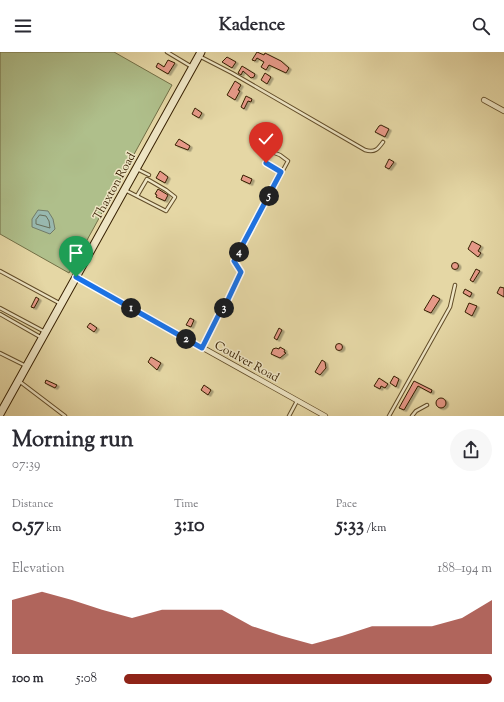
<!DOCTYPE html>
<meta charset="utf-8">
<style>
body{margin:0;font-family:"Sorts Mill Goudy",serif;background:#f7f7f7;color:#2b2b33;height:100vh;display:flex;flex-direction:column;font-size:15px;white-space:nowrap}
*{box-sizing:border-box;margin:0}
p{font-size:13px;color:#7c7c81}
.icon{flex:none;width:22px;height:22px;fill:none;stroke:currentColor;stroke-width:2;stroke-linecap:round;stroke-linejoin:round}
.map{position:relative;height:364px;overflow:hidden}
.drawer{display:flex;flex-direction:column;background:#fff;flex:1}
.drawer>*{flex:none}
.pin{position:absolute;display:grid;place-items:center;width:34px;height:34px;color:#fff;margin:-41px -17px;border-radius:50% 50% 50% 0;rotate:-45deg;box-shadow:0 0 4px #0007}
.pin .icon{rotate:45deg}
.km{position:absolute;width:20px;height:20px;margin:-10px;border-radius:50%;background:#222;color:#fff;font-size:11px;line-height:20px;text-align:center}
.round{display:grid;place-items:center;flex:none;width:42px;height:42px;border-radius:21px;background:#f7f7f7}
.headline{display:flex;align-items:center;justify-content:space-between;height:68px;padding:0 12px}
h1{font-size:22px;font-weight:700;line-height:30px}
.stats{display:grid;grid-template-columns:repeat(3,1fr);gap:6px;height:68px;padding:4px 12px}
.stats div{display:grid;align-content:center}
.stats b{font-size:20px;font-weight:700}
.stats small{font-size:11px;font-weight:400}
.stats p{font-size:11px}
.chart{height:112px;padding:8px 12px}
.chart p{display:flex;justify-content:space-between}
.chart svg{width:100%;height:72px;margin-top:4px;fill:#8f2418;opacity:.7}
ul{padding:0 12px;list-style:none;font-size:13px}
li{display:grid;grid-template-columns:64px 48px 1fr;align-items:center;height:30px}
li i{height:10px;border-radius:5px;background:#8f2418}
header{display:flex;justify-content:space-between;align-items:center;height:52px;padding:0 12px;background:#fff;font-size:18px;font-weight:700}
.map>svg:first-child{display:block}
</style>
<header><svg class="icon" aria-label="menu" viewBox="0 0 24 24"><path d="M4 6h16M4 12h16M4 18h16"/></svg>Kadence<svg class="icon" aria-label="search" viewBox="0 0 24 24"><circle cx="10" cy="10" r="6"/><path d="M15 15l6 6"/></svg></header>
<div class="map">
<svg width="504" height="364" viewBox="0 0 504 364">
<defs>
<filter id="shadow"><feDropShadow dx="2.5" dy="1.5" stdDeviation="0" flood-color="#0004"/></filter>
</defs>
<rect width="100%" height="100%" fill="#e5d7a5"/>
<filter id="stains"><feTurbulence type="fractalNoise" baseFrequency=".005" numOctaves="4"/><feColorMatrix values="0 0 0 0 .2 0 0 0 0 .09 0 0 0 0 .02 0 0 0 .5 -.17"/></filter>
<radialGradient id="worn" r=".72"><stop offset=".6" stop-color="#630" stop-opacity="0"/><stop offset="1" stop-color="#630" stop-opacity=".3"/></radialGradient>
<!-- green -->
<path fill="#afbf8b" stroke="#726f46" d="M0,0H114L172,33L69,221L0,182Z"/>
<!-- water -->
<path fill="#98b8af" stroke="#717b69" d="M38,158L48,159L53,167L55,177L50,182L32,175V167Z"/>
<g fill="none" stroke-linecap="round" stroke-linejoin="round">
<!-- shore -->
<path stroke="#676c58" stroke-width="1" d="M40,163L46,164L49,169L50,176L36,172V168Z"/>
</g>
<!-- building -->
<g fill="#e69988" stroke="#361f00" filter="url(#shadow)">
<path d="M257,0L264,3L265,1L281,9L289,16L286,21L269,13L266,18L261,15L264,10L257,6L255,9L252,8Z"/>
<path d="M227,5L236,10L232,16L222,10Z"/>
<path d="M168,8L175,11L168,22L156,15L158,11L164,15Z"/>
<path d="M242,14L255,22L254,25L251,26L243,19L241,23L238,21Z"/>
<path d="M265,21L271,25L267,32L261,28Z"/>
<path d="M235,29L241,33L238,38L240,39L235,48L227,43Z"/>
<path d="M246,44L252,47L251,50L248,49L244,57L241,55Z"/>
<path d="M195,56L202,61L199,66L192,62Z"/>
<path d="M381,73L389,77L385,85L375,80L379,74Z"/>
<path d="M179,87L190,94L188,98L175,93Z"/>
<path d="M257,88L260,89L258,92L263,94L259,101L252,95Z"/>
<path d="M389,107L394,110L389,117L385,115Z"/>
<path d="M160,119L168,125L165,131L156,126Z"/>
<path d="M243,123L252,127L250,132L241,128Z"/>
<path d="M158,137L168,143L165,149L156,145L157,143L155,142Z"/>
<path d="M472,189L481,194L478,199L481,201L478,205L468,197Z"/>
<circle cx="455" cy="214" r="3.5"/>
<path d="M476,217L480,219L473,230L470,228Z"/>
<path d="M500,235L504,236V245L497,241Z"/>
<path d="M465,237L472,241L470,245L463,241Z"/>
<path d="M433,243L440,247L431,261L424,258Z"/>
<path d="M36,245L39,247L34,256L31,255Z"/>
<path d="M469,251L477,254L472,264L465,260Z"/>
<path d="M190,266L194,268L191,275L186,273Z"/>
<path d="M90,271L97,276L94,280L87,275Z"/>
<path d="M279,276L282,278L277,288L274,286Z"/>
<circle cx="339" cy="295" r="3.5"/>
<path d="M280,295L285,298L284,300L286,301L280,306L271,302L273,297L276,296L279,297Z"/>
<path d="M151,305L161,311L157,318L148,310Z"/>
<path d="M322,308L325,310L326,316L320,323L315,320Z"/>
<path d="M394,324L399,327L396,335L390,331Z"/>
<path d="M379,326L388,332L385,336L381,334L380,337L374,334Z"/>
<path d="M46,328L57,333L55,336L45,331Z"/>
<path d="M414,329L432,338L431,341L418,334L404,358L399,356Z"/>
<path d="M204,333L211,338L208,343L201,338Z"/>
<circle cx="441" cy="351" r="5"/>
</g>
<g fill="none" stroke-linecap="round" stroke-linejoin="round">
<!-- lane casing -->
<g stroke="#624d29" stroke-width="4.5">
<g id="lane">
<path d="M167,0L192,15"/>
<path d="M199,4L232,21L365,98C375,101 378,97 383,90"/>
<path d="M137,117L149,123"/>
<path d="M125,138L166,159L175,145L166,138L147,127L137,144"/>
<path d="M0,219L61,252"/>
<path d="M0,256L45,280"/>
<path d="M0,262L42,286"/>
<path d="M202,295L225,254L241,220L234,209L288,109L280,103L272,100L266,102V111L281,120"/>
<path d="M0,301L26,314"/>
<path d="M19,329L65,364"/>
<path d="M289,364L297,349"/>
<path d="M389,364L450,255L455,233"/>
<path d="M412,364L416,359L427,353"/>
</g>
</g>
<!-- street casing -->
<g stroke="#624d29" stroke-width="6">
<g id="street">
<path d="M484,48L504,59"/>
<path d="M76,225L325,364"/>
</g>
</g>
<!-- secondary casing -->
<g stroke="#361f00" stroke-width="9">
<path id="secondary" d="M0,362L201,0"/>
</g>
<!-- lane -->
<use href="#lane" stroke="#eee5c4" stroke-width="2.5"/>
<!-- street -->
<use href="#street" stroke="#eee5c4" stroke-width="4.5"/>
<!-- secondary -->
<use href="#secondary" stroke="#eee5c4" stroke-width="7"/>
</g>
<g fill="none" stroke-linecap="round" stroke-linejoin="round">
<!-- route casing -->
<g stroke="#fff" stroke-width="8">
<path id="route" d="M76,225L202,296L221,258L225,254L241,220L234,209L281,120L266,111"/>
</g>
<!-- route -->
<use href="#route" stroke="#1a73e8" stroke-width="5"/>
</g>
<g text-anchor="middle" stroke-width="3" stroke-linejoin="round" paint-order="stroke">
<!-- street labels -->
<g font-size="12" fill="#361f00" stroke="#eee5c4">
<text transform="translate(114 134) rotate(-61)" y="4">Thaxton Road</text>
<text transform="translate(247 309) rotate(29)" y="4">Coulver Road</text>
</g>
</g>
<rect width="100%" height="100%" filter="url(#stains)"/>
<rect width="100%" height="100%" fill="url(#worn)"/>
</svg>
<div class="pin" style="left:76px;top:225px;background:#1e9e55"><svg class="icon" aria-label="arrive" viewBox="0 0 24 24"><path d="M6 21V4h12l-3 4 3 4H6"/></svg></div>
<div class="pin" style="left:266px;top:111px;background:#d93025"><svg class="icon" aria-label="check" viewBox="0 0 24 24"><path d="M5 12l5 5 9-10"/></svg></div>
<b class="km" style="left:131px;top:256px">1</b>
<b class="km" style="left:186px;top:287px">2</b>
<b class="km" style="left:224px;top:256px">3</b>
<b class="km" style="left:239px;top:200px">4</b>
<b class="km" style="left:269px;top:144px">5</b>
</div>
<section class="drawer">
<div class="headline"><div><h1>Morning run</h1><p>07:39</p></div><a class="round"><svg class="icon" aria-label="share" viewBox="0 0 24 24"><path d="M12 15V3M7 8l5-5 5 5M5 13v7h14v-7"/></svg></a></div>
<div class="stats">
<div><p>Distance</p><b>0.57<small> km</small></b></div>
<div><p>Time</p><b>3:10</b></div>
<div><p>Pace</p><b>5:33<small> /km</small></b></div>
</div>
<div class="chart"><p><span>Elevation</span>188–194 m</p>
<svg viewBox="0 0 160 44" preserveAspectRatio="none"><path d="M0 44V11L10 6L20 11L30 17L40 22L50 17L60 17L70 17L80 27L90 33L100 38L110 33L120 27L130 27L140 27L150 22L160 11V44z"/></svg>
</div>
<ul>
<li><b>100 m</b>5:08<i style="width:100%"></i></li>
</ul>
</section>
